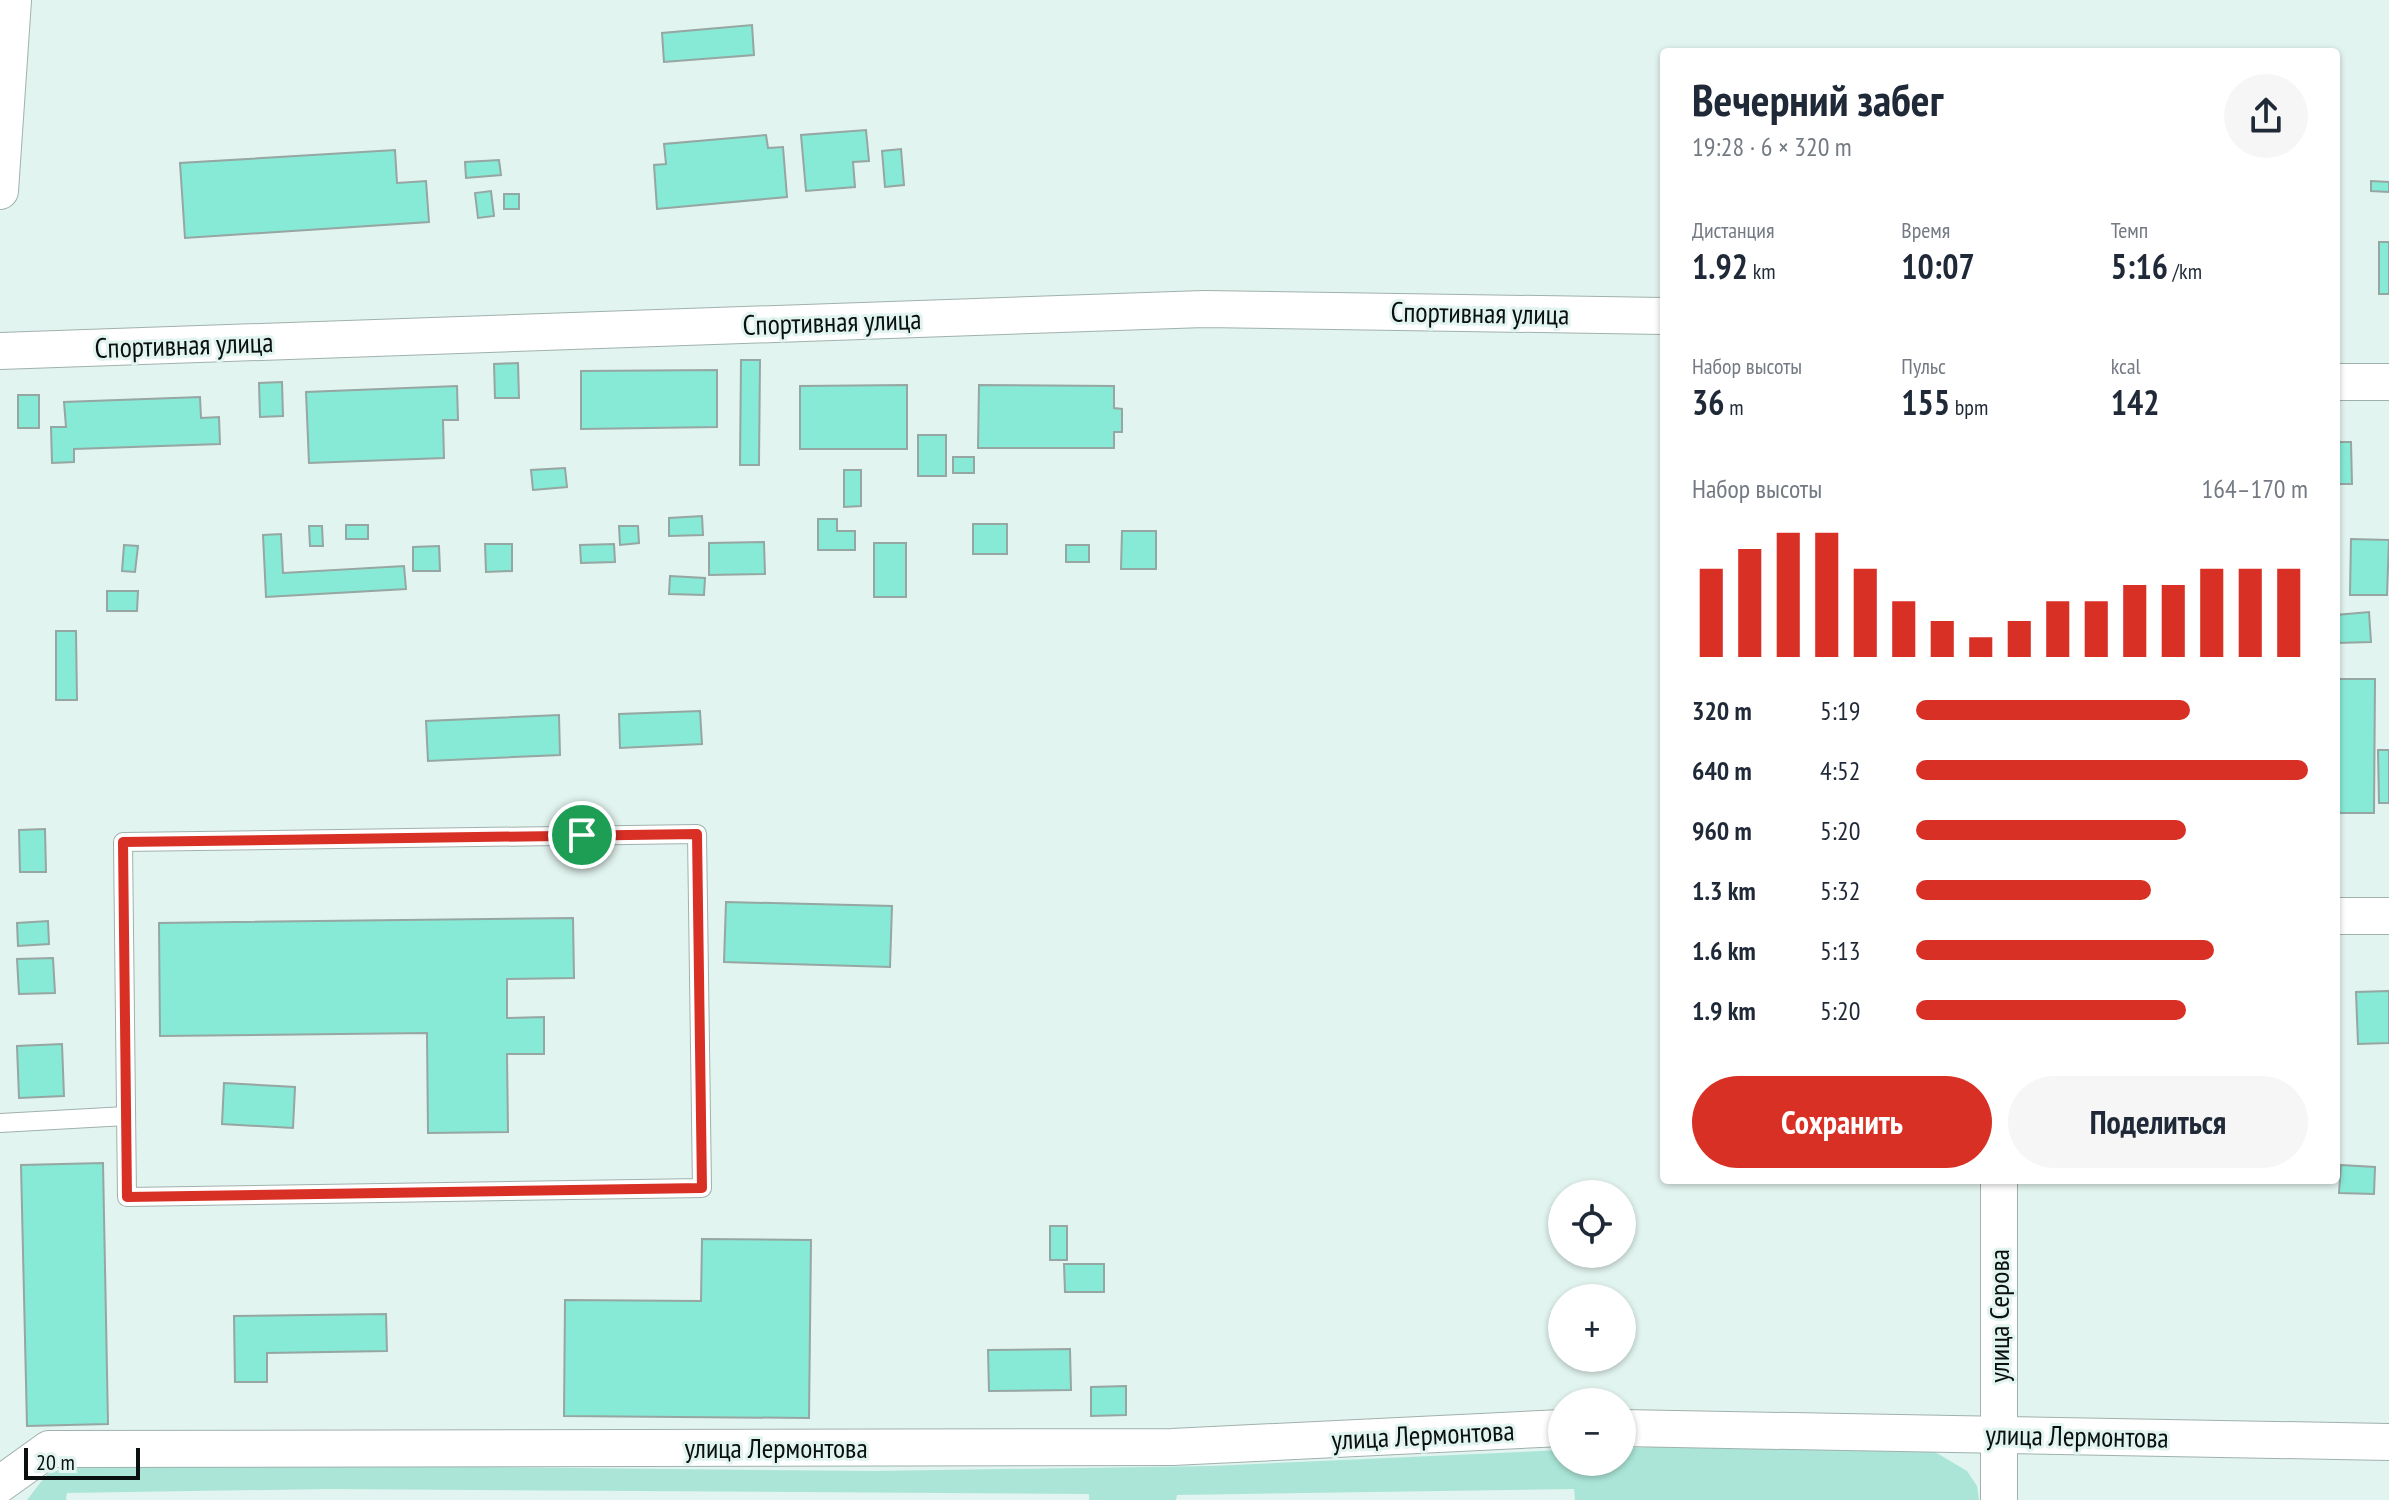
<!DOCTYPE html>
<html lang="ru">
<meta charset="utf-8">
<style>
body{margin:0;font-family:"PT Sans Narrow",sans-serif;background:#f6f6f7;color:#1f2937;height:100vh;display:flex;flex-direction:column;font-size:30px;white-space:nowrap}
*{box-sizing:border-box;margin:0}
p{font-size:26px;color:#747a83}
.icon{flex:none;width:44px;height:44px;fill:none;stroke:currentColor;stroke-width:2;stroke-linecap:round;stroke-linejoin:round}
.map{position:relative;flex:1;overflow:hidden}
.drawer{position:absolute;left:1660px;top:48px;width:680px;height:1136px;display:flex;flex-direction:column;background:#fff;border-radius:8px;box-shadow:0 2px 6px #0004}
.drawer>*{flex:none}
.controls{position:absolute;left:1548px;top:1180px;display:grid;gap:16px}
.controls a{display:grid;place-items:center;width:88px;height:88px;border-radius:50%;background:#fff;box-shadow:0 2px 6px #0004;font-size:40px}
.scale{position:absolute;left:24px;bottom:20px;width:116px;box-sizing:border-box;padding-left:8px;border:4px solid #0a100f;border-top:0;font-size:22px;line-height:28px;white-space:nowrap;color:#0a100f;-webkit-text-stroke:6px #e2f4ef;paint-order:stroke}
.pin{position:absolute;display:grid;place-items:center;width:68px;height:68px;color:#fff;margin:-34px;border:4px solid #fff;border-radius:50%;box-shadow:0 2px 8px #0007}
.round{display:grid;place-items:center;flex:none;width:84px;height:84px;border-radius:42px;background:#f6f6f7}
.head{display:flex;align-items:center;justify-content:space-between;height:136px;padding:0 32px}
h1{font-size:44px;font-weight:700;line-height:60px}
.figures{display:grid;grid-template-columns:repeat(3,1fr);gap:12px;height:136px;padding:8px 32px}
.figures div{display:grid;align-content:center}
.figures b{font-size:34px;font-weight:700}
.figures small{font-size:22px;font-weight:400}
.figures p{font-size:22px}
.chart{height:224px;padding:16px 32px}
.chart p{display:flex;justify-content:space-between}
.chart svg{width:100%;height:144px;margin-top:8px;stroke:#d93025;stroke-width:6}
.action{display:flex;gap:16px;margin-top:auto;padding:16px 32px}
.action a{flex:1;height:92px;border-radius:48px;background:#d93025;color:#fff;font-size:32px;font-weight:700;line-height:92px;text-align:center}
.action a+a{background:#f6f6f7;color:#1f2937}
ul{padding:0 32px;list-style:none;font-size:26px}
li{display:grid;grid-template-columns:128px 96px 1fr;align-items:center;height:60px}
li i{height:20px;border-radius:10px;background:#d93025}
.map>svg:first-child{display:block}
</style>
<div class="map">
<svg width="2389" height="1500" viewBox="0 0 2389 1500">
<rect width="100%" height="100%" fill="#e2f4ef"/>
<!-- green -->
<path fill="#abe5d8" d="M1785,1443L1935,1452L1967,1471L1977,1486L1979,1500H1575L1574,1489L1177,1495L1176,1500H1089V1494L329,1489L67,1493L66,1500H27L47,1474L81,1463L873,1471L1211,1466L1562,1450V1462H1622V1448Z"/>
<!-- building -->
<g fill="#87ead6" stroke="#96a6a2" stroke-width="2">
<path d="M752,25L754,55L664,62L662,33Z"/>
<path d="M866,130L869,161L853,162L855,187L806,191L801,135Z"/>
<path d="M766,135L768,148L783,147L787,197L657,209L654,165L666,164L664,144Z"/>
<path d="M901,149L904,185L885,187L882,151Z"/>
<path d="M395,150L397,183L426,181L429,222L185,238L180,163Z"/>
<path d="M499,160L501,175L466,178L465,162Z"/>
<path d="M2371,181L2389,182V192L2371,191Z"/>
<path d="M491,191L494,216L478,218L475,193Z"/>
<rect x="504" y="194" width="15" height="15"/>
<rect x="2379" y="242" width="10" height="52"/>
<path d="M741,360H760L759,465H740Z"/>
<path d="M518,363L519,398H495L494,364Z"/>
<path d="M717,370V427L581,429V371Z"/>
<path d="M282,382L283,416L260,417L259,383Z"/>
<path d="M907,385V449H800V386Z"/>
<path d="M979,385L1114,386V408L1122,409V432H1114V448H978Z"/>
<path d="M457,386L458,420H443L444,458L309,463L306,392Z"/>
<rect x="18" y="395" width="21" height="33"/>
<path d="M200,397L201,418L219,417L220,444L74,449V462L52,463L51,427H66L64,402Z"/>
<rect x="918" y="435" width="28" height="41"/>
<path d="M2336,442H2351L2352,484H2336Z"/>
<rect x="953" y="457" width="21" height="16"/>
<path d="M565,468L567,487L533,490L531,470Z"/>
<path d="M844,470H861V506L844,507Z"/>
<path d="M702,516L703,535L669,536V518Z"/>
<path d="M818,519H837V531H855V550H818Z"/>
<rect x="973" y="524" width="34" height="30"/>
<rect x="346" y="525" width="22" height="14"/>
<path d="M309,526H322L323,546H310Z"/>
<path d="M619,526H638L639,543L620,545Z"/>
<path d="M1122,531H1156V569H1121Z"/>
<path d="M281,534L283,573L404,566L406,589L266,597L263,535Z"/>
<path d="M2351,539L2389,540L2387,595H2350Z"/>
<path d="M764,542L765,574L709,575V543Z"/>
<rect x="874" y="543" width="32" height="54"/>
<path d="M485,544H512V571L486,572Z"/>
<path d="M614,544L615,562L581,563L580,545Z"/>
<path d="M124,545L138,546L135,572L122,571Z"/>
<rect x="1066" y="545" width="23" height="17"/>
<path d="M439,546L440,571H413V547Z"/>
<path d="M670,576L705,578L704,595L669,594Z"/>
<path d="M107,591H138L137,611H107Z"/>
<path d="M2369,612L2371,642L2336,643V615Z"/>
<path d="M56,631H76L77,700H56Z"/>
<path d="M2336,679H2375L2374,813H2336Z"/>
<path d="M700,711L702,744L620,748L619,714Z"/>
<path d="M559,715L560,755L428,761L426,721Z"/>
<path d="M2378,750H2389V803H2379Z"/>
<path d="M45,829L46,872H20L19,830Z"/>
<path d="M726,902L892,906L890,967L724,962Z"/>
<path d="M573,918L574,978L507,979V1018L544,1017V1054H507L508,1132L428,1133L427,1033L160,1036L159,923Z"/>
<path d="M48,921L49,944L18,946L17,923Z"/>
<path d="M53,958L55,993L19,994L17,959Z"/>
<path d="M2389,991V1043L2358,1044L2356,992Z"/>
<path d="M62,1044L64,1096L19,1098L17,1046Z"/>
<path d="M224,1083L295,1087L293,1128L222,1124Z"/>
<path d="M103,1163L108,1424L27,1426L21,1165Z"/>
<path d="M2341,1165L2375,1167L2374,1194L2339,1193Z"/>
<rect x="1050" y="1226" width="17" height="34"/>
<path d="M702,1239L811,1240L809,1418L564,1416L565,1300L701,1301Z"/>
<path d="M1064,1264H1104V1292H1065Z"/>
<path d="M386,1314L387,1351L267,1353V1382H235L234,1316Z"/>
<path d="M1070,1349L1071,1390L989,1391L988,1350Z"/>
<path d="M1126,1386V1415L1091,1416V1387Z"/>
</g>
<g fill="none" stroke-linecap="round" stroke-linejoin="round">
<!-- service casing -->
<g stroke="#a0b1ad" stroke-width="20">
<g id="service">
<path d="M697,834L702,1188L127,1197L123,842Z"/>
<path d="M0,1123L126,1116"/>
</g>
</g>
<!-- minor casing -->
<g stroke="#a0b1ad" stroke-width="38">
<g id="minor">
<path d="M0,191L13,0"/>
<path d="M0,351L1204,309L1664,316"/>
<path d="M2336,382H2389"/>
<path d="M2336,916H2389"/>
<path d="M1999,1180V1500"/>
<path d="M1622,1428L2389,1442"/>
<path d="M0,1484L49,1449L1172,1447L1562,1428"/>
</g>
</g>
<!-- service -->
<use href="#service" stroke="#fff" stroke-width="18"/>
<!-- minor -->
<use href="#minor" stroke="#fff" stroke-width="36"/>
</g>
<g fill="none" stroke-linecap="round" stroke-linejoin="round">
<!-- route casing -->
<g stroke="#fff" stroke-width="16">
<path id="route" d="M697,834L702,1188L127,1197L123,842Z"/>
</g>
<!-- route -->
<use href="#route" stroke="#d93025" stroke-width="10"/>
</g>
<g text-anchor="middle" stroke-width="6" stroke-linejoin="round" paint-order="stroke">
<!-- street labels -->
<g font-size="28" fill="#0a100f" stroke="#e2f4ef">
<text transform="translate(1480 313) rotate(1)" y="10">Спортивная улица</text>
<text transform="translate(832 322) rotate(-2)" y="10">Спортивная улица</text>
<text transform="translate(184 345) rotate(-2)" y="10">Спортивная улица</text>
<text transform="translate(1999 1316) rotate(-90)" y="10">улица Серова</text>
<text transform="translate(1423 1435) rotate(-3)" y="10">улица Лермонтова</text>
<text transform="translate(2077 1436) rotate(1)" y="10">улица Лермонтова</text>
<text x="776" y="1458">улица Лермонтова</text>
</g>
</g>
</svg>
<div class="controls">
<a><svg class="icon" aria-label="locate" viewBox="0 0 24 24"><circle cx="12" cy="12" r="6"/><path d="M12 2v4M12 18v4M2 12h4M18 12h4"/></svg></a>
<a>+</a>
<a>−</a>
</div>
<div class="scale">20 m</div>
<div class="pin" style="left:582px;top:835px;background:#1e9e55"><svg class="icon" aria-label="arrive" viewBox="0 0 24 24"><path d="M6 21V4h12l-3 4 3 4H6"/></svg></div>
<section class="drawer">
<div class="head"><div><h1>Вечерний забег</h1><p>19:28 · 6 × 320 m</p></div><a class="round"><svg class="icon" aria-label="share" viewBox="0 0 24 24"><path d="M12 15V3M7 8l5-5 5 5M5 13v7h14v-7"/></svg></a></div>
<div class="figures">
<div><p>Дистанция</p><b>1.92<small> km</small></b></div>
<div><p>Время</p><b>10:07</b></div>
<div><p>Темп</p><b>5:16<small> /km</small></b></div>
</div>
<div class="figures">
<div><p>Набор высоты</p><b>36<small> m</small></b></div>
<div><p>Пульс</p><b>155<small> bpm</small></b></div>
<div><p>kcal</p><b>142</b></div>
</div>
<div class="chart"><p><span>Набор высоты</span>164–170 m</p>
<svg viewBox="0 0 160 44" preserveAspectRatio="none"><path d="M5 44V17M15 44V11M25 44V6M35 44V6M45 44V17M55 44V27M65 44V33M75 44V38M85 44V33M95 44V27M105 44V27M115 44V22M125 44V22M135 44V17M145 44V17M155 44V17"/></svg>
</div>
<ul>
<li><b>320 m</b>5:19<i style="width:70%"></i></li>
<li><b>640 m</b>4:52<i style="width:100%"></i></li>
<li><b>960 m</b>5:20<i style="width:69%"></i></li>
<li><b>1.3 km</b>5:32<i style="width:60%"></i></li>
<li><b>1.6 km</b>5:13<i style="width:76%"></i></li>
<li><b>1.9 km</b>5:20<i style="width:69%"></i></li>
</ul>
<div class="action"><a>Сохранить</a><a>Поделиться</a></div>
</section>
</div>
